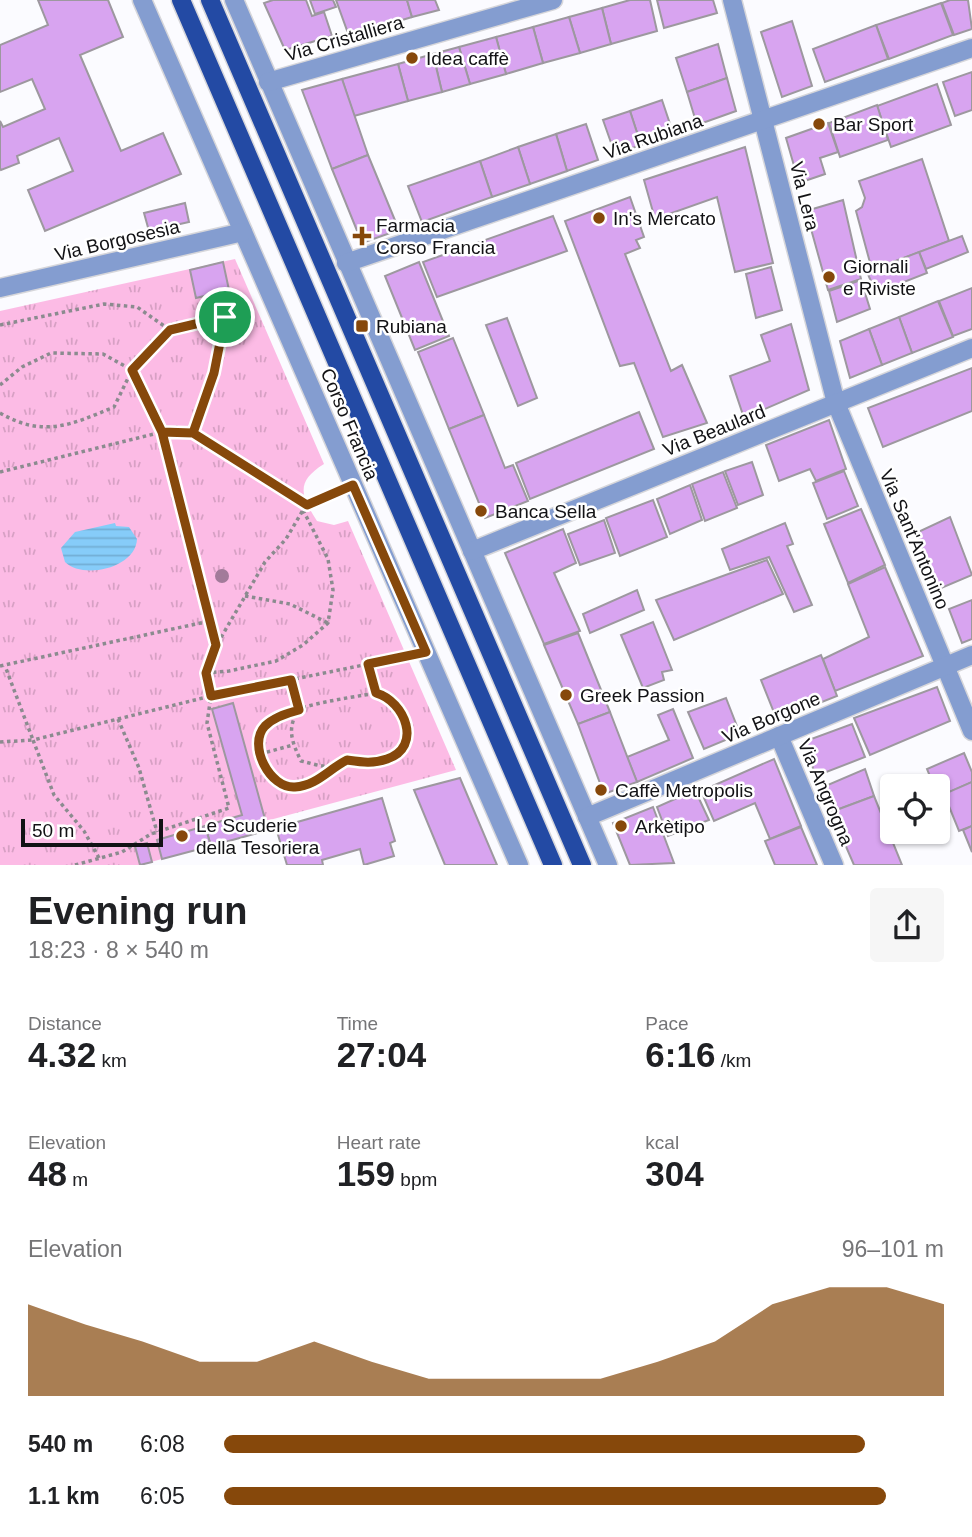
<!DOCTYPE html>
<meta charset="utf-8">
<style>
body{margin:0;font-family:Arial,sans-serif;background:#f6f6f6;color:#202124;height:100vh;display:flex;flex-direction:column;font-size:26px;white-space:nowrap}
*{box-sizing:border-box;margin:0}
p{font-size:23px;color:#757577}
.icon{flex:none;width:38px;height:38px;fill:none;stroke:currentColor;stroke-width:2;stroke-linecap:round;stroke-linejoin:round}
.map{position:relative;height:865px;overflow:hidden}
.panel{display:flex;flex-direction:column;background:#fff;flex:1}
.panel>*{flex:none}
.controls{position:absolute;left:880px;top:774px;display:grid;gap:14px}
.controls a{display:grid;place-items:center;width:70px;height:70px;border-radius:7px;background:#fff;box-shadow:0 2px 5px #0004;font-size:35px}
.scale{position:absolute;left:21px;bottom:18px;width:142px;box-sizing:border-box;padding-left:7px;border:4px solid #121215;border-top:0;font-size:19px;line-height:24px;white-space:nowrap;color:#121215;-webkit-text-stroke:5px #fff;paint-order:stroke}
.pin{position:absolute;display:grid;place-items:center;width:60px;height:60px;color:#fff;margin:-30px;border:4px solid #fff;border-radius:50%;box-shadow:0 2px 7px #0007}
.round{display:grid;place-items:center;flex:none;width:74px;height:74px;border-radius:7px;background:#f6f6f6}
.head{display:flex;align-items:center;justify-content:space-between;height:119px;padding:0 28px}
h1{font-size:38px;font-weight:700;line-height:52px}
.metrics{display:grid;grid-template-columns:repeat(3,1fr);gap:10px;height:119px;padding:7px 28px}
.metrics div{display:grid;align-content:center}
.metrics b{font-size:35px;font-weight:700}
.metrics small{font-size:19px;font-weight:400}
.metrics p{font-size:19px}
.chart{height:196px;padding:14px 28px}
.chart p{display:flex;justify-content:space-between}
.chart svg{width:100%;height:126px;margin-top:7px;fill:#86480b;opacity:.7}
ul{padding:0 28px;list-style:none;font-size:23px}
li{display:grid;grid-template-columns:112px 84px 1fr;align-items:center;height:52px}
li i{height:18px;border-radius:9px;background:#86480b}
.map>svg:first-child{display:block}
</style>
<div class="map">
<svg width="972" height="865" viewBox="0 0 972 865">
<defs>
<pattern id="park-tufts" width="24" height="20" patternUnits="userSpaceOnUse" patternTransform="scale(1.75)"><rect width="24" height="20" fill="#fcbbe5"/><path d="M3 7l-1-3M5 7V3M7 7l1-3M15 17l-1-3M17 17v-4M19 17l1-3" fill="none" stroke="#d7a0c4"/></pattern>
<pattern id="water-rules" width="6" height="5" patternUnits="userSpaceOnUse" patternTransform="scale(1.75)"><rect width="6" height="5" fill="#86ccf9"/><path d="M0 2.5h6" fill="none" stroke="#73aed5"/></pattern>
</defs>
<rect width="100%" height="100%" fill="#fbfbff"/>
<!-- park -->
<path fill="url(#park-tufts)" d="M235,259L324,464C295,482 301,496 317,521L334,525L348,521L456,770L266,821L268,830L140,865H0V311Z"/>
<!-- water -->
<path fill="url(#water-rules)" d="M115,523L116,526L129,527L137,539C136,568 83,580 65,562L61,548L75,532Z"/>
<!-- building -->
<g fill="#d8a4f0" stroke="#9d989f" stroke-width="2">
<path d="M38,0H108L123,37L80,55L121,151L163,133L181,174L45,231L28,190L73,171L59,138L17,156L19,163L1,170L0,168V121L3,127L45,109L32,79L0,92V45L48,25Z"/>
<path d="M273,0H306L312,16L324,12L332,36L285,50L264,3Z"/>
<path d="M310,0H333L336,7L315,14Z"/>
<path d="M336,0H407L412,17L349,36Z"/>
<path d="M407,0H435L439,10L412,17Z"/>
<path d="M630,0H650L657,31L611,44L602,8Z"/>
<path d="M657,0H713L717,13L664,28Z"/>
<path d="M950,0H968L972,29L954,35L942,3Z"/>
<path d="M941,3L953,35L889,59L876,25Z"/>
<path d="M602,8L611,44L580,53L569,17Z"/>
<path d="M569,17L580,53L543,63L533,27Z"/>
<path d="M792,21L812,86L782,97L761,32Z"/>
<path d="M876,25L888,59L825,82L813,49Z"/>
<path d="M533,27L543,63L506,74L496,37Z"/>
<path d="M496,37L506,74L470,84L459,47Z"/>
<path d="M718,44L727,78L687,92L676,58Z"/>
<path d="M459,47L470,84L442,92L433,54Z"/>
<path d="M433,54L442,92L408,101L398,64Z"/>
<path d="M398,64L408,101L354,116L342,79Z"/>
<path d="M972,72V110L955,116L943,82Z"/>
<path d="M727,78L736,111L697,125L687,92Z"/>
<path d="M342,79L368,155L332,169L302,90Z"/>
<path d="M937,84L951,125L891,147L877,106Z"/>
<path d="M662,100L673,133L641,145L630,111Z"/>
<path d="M877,105L888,140L840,157L829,123Z"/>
<path d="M630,111L641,145L615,154L603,120Z"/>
<path d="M828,123L838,152L820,158L825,174L799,183L786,138Z"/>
<path d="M586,124L598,160L567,171L556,134Z"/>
<path d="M556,134L567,171L530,184L518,147Z"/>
<path d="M518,147L530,184L492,197L480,161Z"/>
<path d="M745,147L773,263L735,272L717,197L655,219L644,180Z"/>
<path d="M368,155L399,230L362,243L332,169Z"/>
<path d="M922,159L949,241L872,270L856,211L862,207L865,198L859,181Z"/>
<path d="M480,161L492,197L422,222L408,186Z"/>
<path d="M630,197L644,237L636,240L640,248L625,254L671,371L682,365L707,423L663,437L634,363L620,366L565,221Z"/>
<path d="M843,200L861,279L828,290L806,211Z"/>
<path d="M185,203L189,222L149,231L144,213Z"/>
<path d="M553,216L567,251L437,297L423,262Z"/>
<path d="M962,236L968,252L926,269L919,252Z"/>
<path d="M919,252L927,273L876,293L867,272Z"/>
<path d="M223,262L229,290L196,298L190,270Z"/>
<path d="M419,262L449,336L415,350L385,276Z"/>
<path d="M771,267L782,310L756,318L746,274Z"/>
<path d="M861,280L870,309L837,322L829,291Z"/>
<path d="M972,288V329L953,336L939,301Z"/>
<path d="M938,301L953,337L912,353L899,317Z"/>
<path d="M899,317L912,353L882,365L869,329Z"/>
<path d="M507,318L537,398L518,406L486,325Z"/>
<path d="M791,324L809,390L744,418L730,376L770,361L761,335Z"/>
<path d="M869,329L882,365L850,378L840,341Z"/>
<path d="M453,338L484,415L449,429L418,352Z"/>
<path d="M972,368V411L883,447L868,408Z"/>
<path d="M639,412L654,449L530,499L516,463Z"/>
<path d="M484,415L505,468L513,465L528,501L485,518L449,429Z"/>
<path d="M829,420L846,469L816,481L810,469L779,481L766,445Z"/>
<path d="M752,462L763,495L738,505L725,471Z"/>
<path d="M844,471L858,506L827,519L813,483Z"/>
<path d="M723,472L737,508L705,521L692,484Z"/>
<path d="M690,485L702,520L670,534L657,499Z"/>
<path d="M653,500L667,537L620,556L606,518Z"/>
<path d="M861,509L885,565L848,583L824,524Z"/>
<path d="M950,517L972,575L939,589L916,533Z"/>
<path d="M604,520L615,553L580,565L568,534Z"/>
<path d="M785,523L793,544L787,546L812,605L794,612L769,557L730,570L722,549Z"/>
<path d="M563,529L576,563L554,573L580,631L544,644L505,553Z"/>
<path d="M767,560L783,594L674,640L656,600Z"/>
<path d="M885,567L923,656L835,691L823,659L869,637L848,584Z"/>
<path d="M637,590L644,610L590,633L583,614Z"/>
<path d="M972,600V639L962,643L949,609Z"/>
<path d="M653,622L672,670L662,672L664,680L643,688L621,635Z"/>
<path d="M578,633L610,712L578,724L544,645Z"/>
<path d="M821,655L837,696L777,720L761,680Z"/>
<path d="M937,687L950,721L870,755L854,718Z"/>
<path d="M726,698L740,734L704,749L688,712Z"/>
<path d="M233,703L268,830L211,846L205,826L242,815L212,709Z"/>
<path d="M673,709L693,758L637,782L627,757L669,740L658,715Z"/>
<path d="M610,712L637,782L604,794L578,724Z"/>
<path d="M852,724L865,757L816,776L803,742Z"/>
<path d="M964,753L972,772V782L939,797L938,786H934L927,769Z"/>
<path d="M774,759L801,826L770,839L755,803L714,821L701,791Z"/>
<path d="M865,769L874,796L831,812L823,787Z"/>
<path d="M460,778L497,865H445L414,790Z"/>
<path d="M972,782V826L959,831L944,794Z"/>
<path d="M695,790L709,820L668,836L657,807Z"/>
<path d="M874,796L902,865H854L831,812Z"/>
<path d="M382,798L395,841L390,843L394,856L364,865L360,849L322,860L323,865H287L276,828Z"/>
<path d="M653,807L674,863L630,865L613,823Z"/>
<path d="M205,826L211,846L162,859L157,840Z"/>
<path d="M972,826V852L963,830Z"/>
<path d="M801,827L817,865H775L765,841Z"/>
<path d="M147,843L152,862L140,865L135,846Z"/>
</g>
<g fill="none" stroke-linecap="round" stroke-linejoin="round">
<!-- street casing -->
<g stroke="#d6d6da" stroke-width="21">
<g id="street">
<path d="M142,0L519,865"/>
<path d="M234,0L608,865"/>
<path d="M732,0L836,403L972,731"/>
<path d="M268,82L553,0"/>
<path d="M346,263L972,48"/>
<path d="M0,288L243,232"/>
<path d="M472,551L972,348"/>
<path d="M779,736L834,865"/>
<path d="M587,817L972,655"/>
</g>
</g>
<!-- primary casing -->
<g stroke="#d6d6da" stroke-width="21">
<g id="primary">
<path d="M181,0L553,865"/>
<path d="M210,0L582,865"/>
</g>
</g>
<!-- path -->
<g stroke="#8b8b8f" stroke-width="3.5" stroke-dasharray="3.5 3.5" stroke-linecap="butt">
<path d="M0,325L104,304L137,307L170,330"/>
<path d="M0,385L22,367L51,353L103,354L132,370L162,432L216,643"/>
<path d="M0,413C43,438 71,425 114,407L132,370L170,330L225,317L214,373L193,433"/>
<path d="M0,472L162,432L193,433L307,505"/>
<path d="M245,596L290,604L328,623"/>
<path d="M0,666L210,621"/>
<path d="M206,673L229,671L276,661L303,645L328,623L333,590L328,559L303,510"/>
<path d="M291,681L299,710C286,728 292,742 301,761C311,763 323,768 333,766C339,766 343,761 348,760C363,759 376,767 391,758C420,740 405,701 376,693L368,664"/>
<path d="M118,719L139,768L157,832"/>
<path d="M0,742L33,740L5,666"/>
<path d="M260,754L293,745"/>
<path d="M334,767C322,777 307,790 291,787C269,783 249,748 264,728C279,706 350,698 376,693"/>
<path d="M99,858L84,831L54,795L33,740L211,696L408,656"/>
<path d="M75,865L122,852L151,834L229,808L207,723L211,696L206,673L209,658L265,562L286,539L303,510L339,492"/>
</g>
<!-- street -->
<use href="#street" stroke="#849dd0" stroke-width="18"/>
<!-- primary -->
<use href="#primary" stroke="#234aa4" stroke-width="18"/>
</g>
<!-- trees -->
<circle fill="#a27b9a" cx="222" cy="576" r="7"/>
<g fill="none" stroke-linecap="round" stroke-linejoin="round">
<!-- route casing -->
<g stroke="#fff" stroke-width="14">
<path id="route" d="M225,317L214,373L193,433L162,432L216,645L206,673L211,696L291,680L299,710C287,713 274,717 265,726C247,745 270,789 295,787C316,786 329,769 347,760C361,762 373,764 387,759C423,747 405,701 376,693L368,664L426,652L353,485L307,505L193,433L162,432L132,370L170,330L225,317"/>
</g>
<!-- route -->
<use href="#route" stroke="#86480b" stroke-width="9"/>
</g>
<!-- markers -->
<g fill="#86480b" stroke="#fff" stroke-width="2.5">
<circle cx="412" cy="58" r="7"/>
<circle cx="819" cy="124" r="7"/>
<circle cx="599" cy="218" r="7"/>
<path d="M358.5 225.5h7v7h7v7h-7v7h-7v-7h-7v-7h7z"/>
<circle cx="829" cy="277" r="7"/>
<rect x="355" y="319" width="14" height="14" rx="3.5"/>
<circle cx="481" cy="511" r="7"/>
<circle cx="566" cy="695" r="7"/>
<circle cx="601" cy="790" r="7"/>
<circle cx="621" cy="826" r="7"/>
<circle cx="182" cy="836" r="7"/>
</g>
<g text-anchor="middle" stroke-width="5" stroke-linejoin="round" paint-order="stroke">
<!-- street labels -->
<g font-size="19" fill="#121215" stroke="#fff">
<text transform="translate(344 38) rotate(-16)" y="7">Via Cristalliera</text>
<text transform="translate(653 136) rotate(-19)" y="7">Via Rubiana</text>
<text transform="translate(805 196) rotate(76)" y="7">Via Lera</text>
<text transform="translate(117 240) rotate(-13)" y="7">Via Borgosesia</text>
<text transform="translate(350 424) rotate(67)" y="7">Corso Francia</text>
<text transform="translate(714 430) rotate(-22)" y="7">Via Beaulard</text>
<text transform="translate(915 539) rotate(67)" y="7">Via Sant'Antonino</text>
<text transform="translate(771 717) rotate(-23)" y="7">Via Borgone</text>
<text transform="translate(826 792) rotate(67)" y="7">Via Angrogna</text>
</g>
<!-- poi labels -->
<g font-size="19" fill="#121215" stroke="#fff" text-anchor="start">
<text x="426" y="65">Idea caffè</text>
<text x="833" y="131">Bar Sport</text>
<text x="613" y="225">In's Mercato</text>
<text x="376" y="232">Farmacia<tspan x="376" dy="22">Corso Francia</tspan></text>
<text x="843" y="273">Giornali<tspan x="843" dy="22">e Riviste</tspan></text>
<text x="376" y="333">Rubiana</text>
<text x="495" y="518">Banca Sella</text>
<text x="580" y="702">Greek Passion</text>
<text x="615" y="797">Caffè Metropolis</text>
<text x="196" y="832">Le Scuderie<tspan x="196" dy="22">della Tesoriera</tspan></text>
<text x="635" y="833">Arkètipo</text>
</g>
</g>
</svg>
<div class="controls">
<a><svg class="icon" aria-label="locate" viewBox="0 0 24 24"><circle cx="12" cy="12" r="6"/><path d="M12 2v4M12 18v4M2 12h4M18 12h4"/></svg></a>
</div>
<div class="scale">50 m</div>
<div class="pin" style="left:225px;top:317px;background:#1e9e55"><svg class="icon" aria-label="arrive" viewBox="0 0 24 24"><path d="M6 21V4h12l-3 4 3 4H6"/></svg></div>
</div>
<section class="panel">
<div class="head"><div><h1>Evening run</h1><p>18:23 · 8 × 540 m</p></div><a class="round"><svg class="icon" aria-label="share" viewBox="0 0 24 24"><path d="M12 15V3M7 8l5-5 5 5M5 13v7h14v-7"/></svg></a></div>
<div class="metrics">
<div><p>Distance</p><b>4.32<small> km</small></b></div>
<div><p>Time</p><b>27:04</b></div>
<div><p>Pace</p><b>6:16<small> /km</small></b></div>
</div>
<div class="metrics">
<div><p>Elevation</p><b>48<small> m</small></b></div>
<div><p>Heart rate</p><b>159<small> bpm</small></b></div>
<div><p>kcal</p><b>304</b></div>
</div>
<div class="chart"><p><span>Elevation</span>96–101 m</p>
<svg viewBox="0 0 160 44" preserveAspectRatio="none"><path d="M0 44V12L10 19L20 25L30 32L40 32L50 25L60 32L70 38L80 38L90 38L100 38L110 32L120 25L130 12L140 6L150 6L160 12V44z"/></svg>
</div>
<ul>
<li><b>540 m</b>6:08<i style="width:89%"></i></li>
<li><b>1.1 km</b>6:05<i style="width:92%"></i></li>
</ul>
</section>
